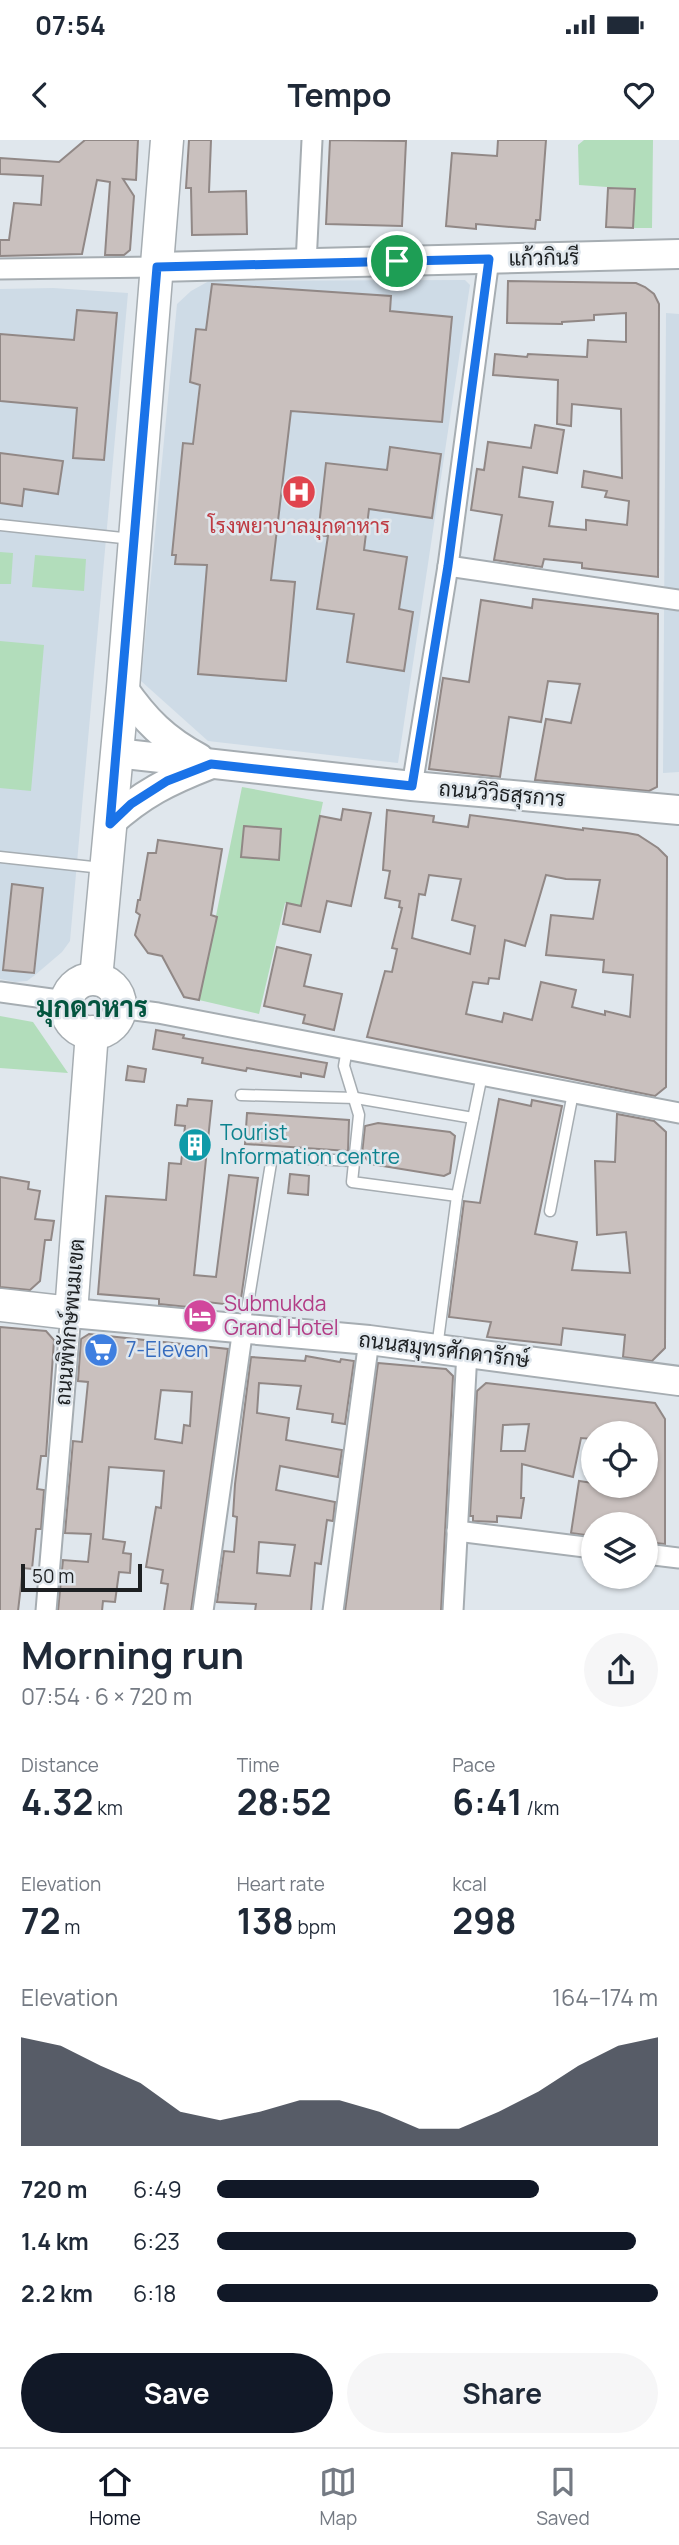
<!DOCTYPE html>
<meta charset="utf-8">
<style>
body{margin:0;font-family:Manrope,Sarabun,sans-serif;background:#f6f6f7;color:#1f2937;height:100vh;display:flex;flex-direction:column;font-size:26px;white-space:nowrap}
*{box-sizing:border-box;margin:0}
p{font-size:23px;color:#747a83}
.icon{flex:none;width:38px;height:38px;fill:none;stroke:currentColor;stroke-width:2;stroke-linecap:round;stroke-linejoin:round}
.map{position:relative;height:1470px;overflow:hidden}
.drawer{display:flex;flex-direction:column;background:#fff;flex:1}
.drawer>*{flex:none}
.tools{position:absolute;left:581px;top:1281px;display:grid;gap:14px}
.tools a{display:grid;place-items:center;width:77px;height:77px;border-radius:50%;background:#fff;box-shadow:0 2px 5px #0004;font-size:35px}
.scale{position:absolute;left:21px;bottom:18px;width:121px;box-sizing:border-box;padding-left:7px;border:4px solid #1d2022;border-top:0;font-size:19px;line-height:24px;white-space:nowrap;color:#1d2022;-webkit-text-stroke:5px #e0e7ed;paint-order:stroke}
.pin{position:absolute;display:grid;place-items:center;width:60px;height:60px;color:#fff;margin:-30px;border:4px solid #fff;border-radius:50%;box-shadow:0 2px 7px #0007}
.round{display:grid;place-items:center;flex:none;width:74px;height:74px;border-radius:37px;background:#f6f6f7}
.overview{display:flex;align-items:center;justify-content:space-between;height:119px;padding:0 21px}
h1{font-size:38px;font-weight:700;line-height:52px}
.stats{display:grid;grid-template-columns:repeat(3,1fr);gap:10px;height:119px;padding:7px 21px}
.stats div{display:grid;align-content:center}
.stats b{font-size:35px;font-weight:700}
.stats small{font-size:19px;font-weight:400}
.stats p{font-size:19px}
.chart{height:196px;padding:14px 21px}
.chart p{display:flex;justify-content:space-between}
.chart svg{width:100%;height:126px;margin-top:7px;fill:#111827;opacity:.7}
.button{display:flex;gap:14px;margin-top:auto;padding:14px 21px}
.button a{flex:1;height:80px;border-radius:42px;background:#111827;color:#fff;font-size:28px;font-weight:700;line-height:80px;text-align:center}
.button a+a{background:#f6f6f7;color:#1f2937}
ul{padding:0 21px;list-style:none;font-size:23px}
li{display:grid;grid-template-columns:112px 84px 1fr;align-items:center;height:52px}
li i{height:18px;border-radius:9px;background:#111827}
.status{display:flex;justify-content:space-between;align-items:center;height:49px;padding:0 35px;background:#fff;direction:ltr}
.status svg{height:19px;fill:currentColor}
header{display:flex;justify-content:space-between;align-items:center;height:91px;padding:0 21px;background:#fff;font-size:32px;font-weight:700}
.tab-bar{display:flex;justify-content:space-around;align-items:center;height:98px;border-top:2px solid #e0e1e3;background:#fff;font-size:19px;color:#747a83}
.tab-bar a{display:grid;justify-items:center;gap:4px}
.tab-bar .selected{color:#111827}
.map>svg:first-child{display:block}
</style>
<div class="status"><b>07:54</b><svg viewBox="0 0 49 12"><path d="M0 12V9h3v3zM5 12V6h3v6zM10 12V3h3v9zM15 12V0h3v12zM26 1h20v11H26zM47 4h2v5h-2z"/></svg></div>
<header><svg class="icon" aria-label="back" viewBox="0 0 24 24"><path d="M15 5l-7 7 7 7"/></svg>Tempo<svg class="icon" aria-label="heart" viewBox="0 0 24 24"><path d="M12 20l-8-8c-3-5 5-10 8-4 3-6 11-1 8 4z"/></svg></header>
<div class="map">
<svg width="679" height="1471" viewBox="0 0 679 1471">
<rect width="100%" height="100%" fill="#e0e7ed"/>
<!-- built -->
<g fill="#cedbe6">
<path d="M465,140L470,145L398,623L208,601L141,541L177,164L191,151L209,141Z"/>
<path d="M53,148L128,153L70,801L62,812L35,835L27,841L15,842L0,839V149Z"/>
<path d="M666,173L679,174V632L663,633Z"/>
</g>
<!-- green -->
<g fill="#b2ddbb">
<path d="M584,0H653L652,88H633L635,49L579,45L578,5Z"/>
<path d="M0,412L13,413L11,444H0Z"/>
<path d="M35,415L86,419L84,451L32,447Z"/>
<path d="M0,501L44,505L31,651L0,648Z"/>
<path d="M242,647L323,662L301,766L285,763L259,874L199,860Z"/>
<path d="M0,876L33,882L68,933L0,928Z"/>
</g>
<!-- building -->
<g fill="#c9c0be" stroke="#918886" stroke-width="2" fill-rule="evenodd">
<path d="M85,0H138L136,40L123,39L134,56L130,110L124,115H105L110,42L97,40L82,114L0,116V100H9L14,63L41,65L43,36L0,34V18L59,22Z"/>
<path d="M189,0H211L209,52L246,51L247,94L192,95L191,48H186Z"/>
<path d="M330,0L406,1L402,86L326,84Z"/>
<path d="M498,0H546L540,80H536L535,89L476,84V89L446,86L452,13L497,16Z"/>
<path d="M608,48L635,49L633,88L606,87Z"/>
<path d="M508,141L636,143L645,147L654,154L659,164L658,437L582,428V423L544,419L542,427L494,420L502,375L471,370L477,329L484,330L488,302L531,308L535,285L564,290L557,333L523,327L519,357L553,362L549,386L586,390V380L627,385L629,361L605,357L607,351L582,347L584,331L622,338L621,269L572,264L571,286L557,284L558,240L493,235L495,214L527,217L528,214L587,217L588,200L626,202V173L594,175V180L562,182V184L507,183Z"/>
<path d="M212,144L391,156L390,171L452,177L442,282L291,271L271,440L295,442L286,541L198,534L207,425L175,424L176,415H172L183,303L193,304L200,245L190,242L196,189L206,190Z"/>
<path d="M77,170L117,173L104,320L73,318L77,268L0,261V194L74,200Z"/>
<path d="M390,307L441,314L432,378L369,369L364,410L407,417L399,469L413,472L404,531L347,522L354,474L317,469L328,396L318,395L326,323L387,330Z"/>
<path d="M0,313L63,321L58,354L24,349L22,366L0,363Z"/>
<path d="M533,459L658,474L657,647L649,651L535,640L546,579L571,583L580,544L548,541L541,582L509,577L500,637L429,629L443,538L469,542L481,460L532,468Z"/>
<path d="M343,669L371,673L351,766L327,761L320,792L283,784L287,763L301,766L320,676L341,680Z"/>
<path d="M387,670L434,676L433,682L468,687L470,675L583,690V688L627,693L638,695L658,708L667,717L666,947L655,956L367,897L385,831L392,832L397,809L392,808L402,768L399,767L400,761L385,758L390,731L383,730ZM429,735L461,739L452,780L475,786L470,814L412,798L419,754L425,755ZM546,735L566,739L600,740L593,779L551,775L546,815L604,820L603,832L633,835L630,877L605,871V875L572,867L576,850L541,842L532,880L504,873L502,882L466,874L473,842L488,844L489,838L499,839L505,800L525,806Z"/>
<path d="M244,686L281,689L279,720L241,717Z"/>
<path d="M158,700L222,709L211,775L217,777L199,860L184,857L162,816L148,813L135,795L140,775L136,772L138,760H140L148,713H156Z"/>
<path d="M12,744L43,748L34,833L3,830Z"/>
<path d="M277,807L311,815L304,846L342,854L334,890L303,883L305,875L264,866Z"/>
<path d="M156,890L184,895L183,898L327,923L324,937L301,933V937L247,928L246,931L202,923L203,918L153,909Z"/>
<path d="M128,926L146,929L144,942L126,940Z"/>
<path d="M188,959L212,961L194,1135L216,1137L229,1035L258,1038L240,1166L199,1161L198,1168L159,1164V1159L98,1154L106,1056L166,1060L169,1023L181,1024L185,986L175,985L177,965L187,966Z"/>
<path d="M499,959L531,966L532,960L562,966L535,1094L577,1102L572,1130L630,1133L626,1092L597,1095L595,1021L615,1022L617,974L654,981L666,992L665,1208L652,1221L623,1217L625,1195L563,1188L561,1205L487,1197L491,1182L449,1177L464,1061L480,1063Z"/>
<path d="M247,973L349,980L348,1011L245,1004Z"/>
<path d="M378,983L450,992L455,996L450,1033L444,1036L371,1024L362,1014L365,986Z"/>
<path d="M290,1034L309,1036L308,1055L288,1053Z"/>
<path d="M0,1037L29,1042L28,1049L40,1051L35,1079L54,1081L51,1100H45L40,1141L30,1150L0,1147Z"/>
<path d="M0,1187L46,1191L54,1200L46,1316H41L37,1349L44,1350L41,1389H36L32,1429L23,1428L18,1471H0Z"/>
<path d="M89,1194L228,1209L191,1471H164L168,1444L161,1443L163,1430L146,1427L156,1367L161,1368L164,1331L109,1327L103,1399L125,1402L123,1413L131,1414L130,1433L119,1432L115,1462L103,1461L102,1471H58L63,1420L88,1422L91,1394L65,1393L73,1301L82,1302L88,1242L78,1241L81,1199ZM161,1250L192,1252L190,1286L184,1285L182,1303L155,1299Z"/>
<path d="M306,1216L340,1222L341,1219L354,1221L345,1284L332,1282L333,1274L297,1269L301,1246L259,1243L257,1273L289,1278L286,1300L342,1310L338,1337L280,1326L276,1350L335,1362L333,1381L327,1380L321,1424L315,1423L311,1471H255L256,1464L217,1462L224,1411L234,1412L237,1377L233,1376L235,1344L251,1217L305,1221ZM259,1402L295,1405L290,1436L257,1433Z"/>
<path d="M378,1223L446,1229L453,1236L441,1471H345Z"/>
<path d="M486,1243L655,1263L665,1279V1404L646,1402V1384H593V1396L571,1393L579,1341L593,1343V1346H646V1293H593V1299L581,1298L573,1337L522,1324L521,1358H524L521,1378L497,1376V1382L473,1381V1376H470L477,1251ZM529,1284L525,1311H501L503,1285Z"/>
</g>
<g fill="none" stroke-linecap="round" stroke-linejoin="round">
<!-- lane casing -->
<g stroke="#a6adb2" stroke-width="13">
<g id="lane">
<path d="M0,385L132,399"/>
<path d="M0,717L102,728"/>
<path d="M347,909L344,926L359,975L352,1042L457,1056"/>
<path d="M241,955L356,958L473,978"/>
<path d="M550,1071L573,953"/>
<path d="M244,1188L272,1017L354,1021"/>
<path d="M437,1208L457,1056L482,935"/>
</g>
</g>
<!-- street casing -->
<g stroke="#a6adb2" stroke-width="23">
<g id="street">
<path d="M306,124L312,0"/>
<path d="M0,129L157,127"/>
<path d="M448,426L679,460"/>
<path d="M412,646L448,426L489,119"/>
<path d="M0,852L66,861"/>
<path d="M119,868L158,873L679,973"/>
<path d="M457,1391L593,1408"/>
<path d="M646,1414L679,1418"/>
<path d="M46,1471L71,1173"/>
<path d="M203,1471L243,1188"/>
<path d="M333,1471L369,1200"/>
<path d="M453,1471L467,1212"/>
</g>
</g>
<!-- secondary casing -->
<g stroke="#a6adb2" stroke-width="32">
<g id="secondary">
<path d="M157,127L679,114"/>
<path d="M123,548C145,580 165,600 199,618"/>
<path d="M116,613L412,646L679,670"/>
<path d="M110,683C142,654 168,641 209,625"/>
<path d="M71,1173L369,1200L679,1241"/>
</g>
</g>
<!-- primary casing -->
<g stroke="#a6adb2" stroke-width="35">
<g id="primary">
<path d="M96,839L123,548L167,0"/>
<circle cx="93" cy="866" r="27"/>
<path d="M0,1165L71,1173L92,892"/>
</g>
</g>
<!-- lane -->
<use href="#lane" stroke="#fff" stroke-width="10"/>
<!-- street -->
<use href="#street" stroke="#fff" stroke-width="19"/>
<!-- secondary -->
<use href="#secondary" stroke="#fff" stroke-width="28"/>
<!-- primary -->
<use href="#primary" stroke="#fff" stroke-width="32"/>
</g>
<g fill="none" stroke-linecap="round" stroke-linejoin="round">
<!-- route casing -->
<g stroke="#fff" stroke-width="14">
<path id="route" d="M489,119L448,426L412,646L211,624L167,641L131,664L110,684L157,127Z"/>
</g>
<!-- route -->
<use href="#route" stroke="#1a73e8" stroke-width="9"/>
</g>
<!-- icons -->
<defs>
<g id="hospital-disc" transform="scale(1.75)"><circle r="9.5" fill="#e0444e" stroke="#e0e7ed"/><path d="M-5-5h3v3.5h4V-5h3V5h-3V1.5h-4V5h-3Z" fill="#fff"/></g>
<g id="building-disc" transform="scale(1.75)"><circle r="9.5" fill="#0f9aa8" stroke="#e0e7ed"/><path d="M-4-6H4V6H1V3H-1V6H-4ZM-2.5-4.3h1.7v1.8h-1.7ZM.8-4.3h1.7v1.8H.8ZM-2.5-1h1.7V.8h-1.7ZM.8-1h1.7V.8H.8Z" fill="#fff"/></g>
<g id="hotel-disc" transform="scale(1.75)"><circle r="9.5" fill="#d1479c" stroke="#e0e7ed"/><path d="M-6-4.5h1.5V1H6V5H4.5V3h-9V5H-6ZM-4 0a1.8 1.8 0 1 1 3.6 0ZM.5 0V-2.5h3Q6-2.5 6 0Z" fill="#fff"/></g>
<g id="supermarket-disc" transform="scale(1.75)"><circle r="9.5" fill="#3f7fe0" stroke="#e0e7ed"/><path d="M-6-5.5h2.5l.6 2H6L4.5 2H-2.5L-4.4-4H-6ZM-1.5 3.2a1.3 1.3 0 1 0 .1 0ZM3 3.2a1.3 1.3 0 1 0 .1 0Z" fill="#fff"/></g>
</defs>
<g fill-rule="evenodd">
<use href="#hospital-disc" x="299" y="352"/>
<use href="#building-disc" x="195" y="1005"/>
<use href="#hotel-disc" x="200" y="1176"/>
<use href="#supermarket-disc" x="101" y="1210"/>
</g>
<g text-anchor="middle" stroke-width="5" stroke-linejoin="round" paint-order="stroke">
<!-- street labels -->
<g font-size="21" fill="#1d2022" stroke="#e0e7ed">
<text transform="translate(544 118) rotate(-1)" y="7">แก้วกินรี</text>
<text transform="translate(502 654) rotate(5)" y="7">ถนนวิวิธสุรการ</text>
<text transform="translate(70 1182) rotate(-85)" y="7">ถนนพิทักษ์พนมเขต</text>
<text transform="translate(444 1210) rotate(7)" y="7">ถนนสมุทรศักดารักษ์</text>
</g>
<!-- health labels -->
<g font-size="21" fill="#be3a42" stroke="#e0e7ed">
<text x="299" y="393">โรงพยาบาลมุกดาหาร</text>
</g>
<!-- culture labels -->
<g font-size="21" fill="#0d838f" stroke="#e0e7ed" text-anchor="start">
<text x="220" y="1000">Tourist<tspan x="220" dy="24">Information centre</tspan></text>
</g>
<!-- hotel labels -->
<g font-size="21" fill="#b23c85" stroke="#e0e7ed" text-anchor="start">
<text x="224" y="1171">Submukda<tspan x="224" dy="24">Grand Hotel</tspan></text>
</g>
<!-- shop labels -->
<g font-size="21" fill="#366cbe" stroke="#e0e7ed" text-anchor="start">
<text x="126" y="1217">7-Eleven</text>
</g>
<!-- district labels -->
<g font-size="28" font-weight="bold" fill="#03553f" stroke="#e0e7ed">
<text x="92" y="877">มุกดาหาร</text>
</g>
</g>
</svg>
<div class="tools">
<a><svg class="icon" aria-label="locate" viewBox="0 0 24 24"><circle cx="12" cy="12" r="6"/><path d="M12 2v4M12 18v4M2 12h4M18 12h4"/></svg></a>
<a><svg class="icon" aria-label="layers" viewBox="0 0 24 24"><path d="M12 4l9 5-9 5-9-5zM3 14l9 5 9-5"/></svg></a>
</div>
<div class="scale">50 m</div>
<div class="pin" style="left:397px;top:121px;background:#1e9e55"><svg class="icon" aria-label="arrive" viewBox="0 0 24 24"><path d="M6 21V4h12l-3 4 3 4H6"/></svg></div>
</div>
<section class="drawer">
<div class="overview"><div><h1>Morning run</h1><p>07:54 · 6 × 720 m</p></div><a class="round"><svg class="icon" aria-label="share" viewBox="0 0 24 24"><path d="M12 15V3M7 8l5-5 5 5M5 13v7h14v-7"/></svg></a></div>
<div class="stats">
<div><p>Distance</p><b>4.32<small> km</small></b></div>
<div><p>Time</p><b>28:52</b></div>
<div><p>Pace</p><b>6:41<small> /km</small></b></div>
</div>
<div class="stats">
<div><p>Elevation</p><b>72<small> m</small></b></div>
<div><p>Heart rate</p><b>138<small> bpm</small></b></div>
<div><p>kcal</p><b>298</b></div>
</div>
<div class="chart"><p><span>Elevation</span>164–174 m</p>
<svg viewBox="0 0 160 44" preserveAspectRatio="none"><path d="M0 44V6L10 9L20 16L30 22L40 32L50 35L60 32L70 28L80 28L90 32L100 38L110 38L120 32L130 25L140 16L150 9L160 6V44z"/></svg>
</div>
<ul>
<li><b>720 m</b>6:49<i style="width:73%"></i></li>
<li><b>1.4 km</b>6:23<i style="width:95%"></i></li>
<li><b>2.2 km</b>6:18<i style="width:100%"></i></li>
</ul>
<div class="button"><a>Save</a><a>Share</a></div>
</section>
<nav class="tab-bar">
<a class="selected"><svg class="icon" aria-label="home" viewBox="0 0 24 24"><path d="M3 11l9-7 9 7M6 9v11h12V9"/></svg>Home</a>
<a><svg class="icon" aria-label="map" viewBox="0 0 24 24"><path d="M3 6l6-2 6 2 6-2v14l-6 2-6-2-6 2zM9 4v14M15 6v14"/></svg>Map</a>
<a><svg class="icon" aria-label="saved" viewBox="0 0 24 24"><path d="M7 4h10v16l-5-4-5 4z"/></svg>Saved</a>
</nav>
